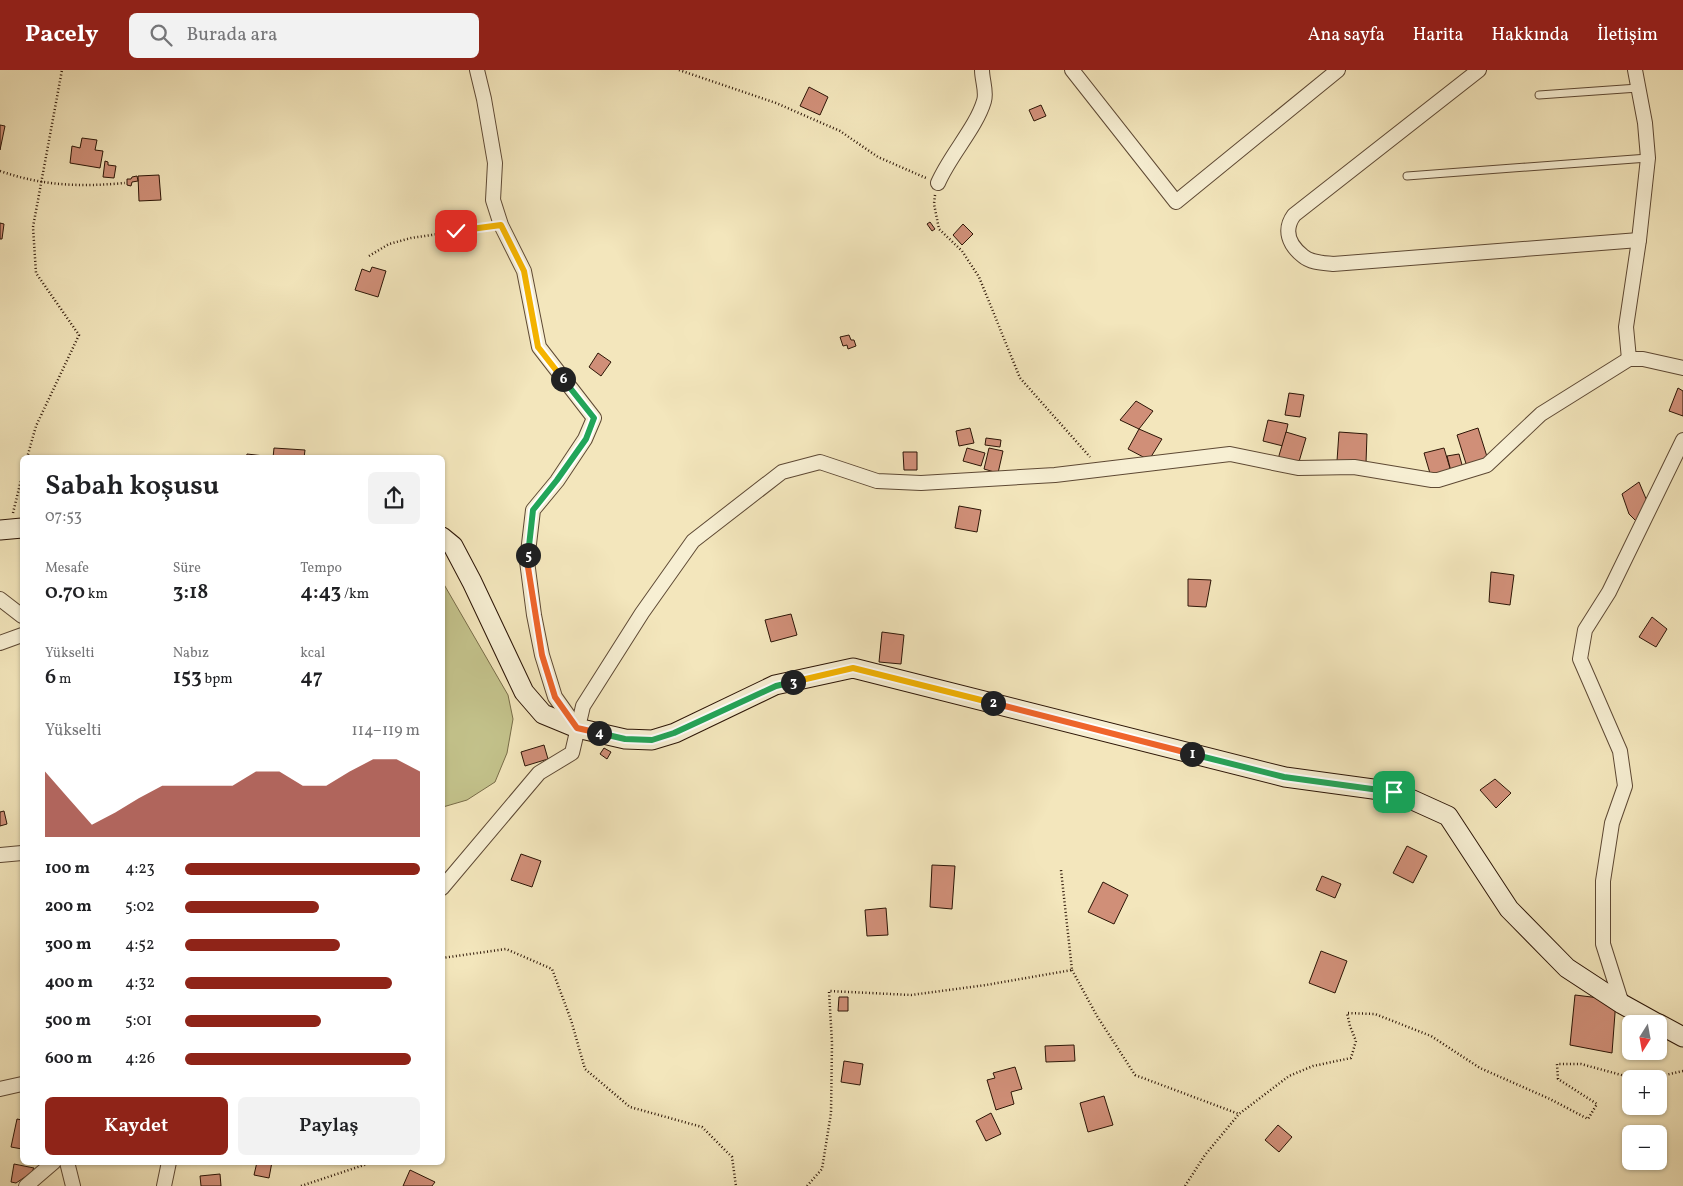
<!DOCTYPE html>
<html lang="tr">
<meta charset="utf-8">
<style>
body{margin:0;font-family:Vollkorn,serif;background:#f2f2f2;color:#202124;height:100vh;display:flex;flex-direction:column;font-size:19px;white-space:nowrap}
*{box-sizing:border-box;margin:0}
p{font-size:16px;color:#757577}
.icon{flex:none;width:28px;height:28px;fill:none;stroke:currentColor;stroke-width:2;stroke-linecap:round;stroke-linejoin:round}
.map{position:relative;flex:1;overflow:hidden}
.side{position:absolute;left:20px;top:385px;width:425px;height:710px;display:flex;flex-direction:column;background:#fff;border-radius:8px;box-shadow:0 1px 4px #0004}
.side>*{flex:none}
.needle{width:32px;rotate:191deg}
.buttons{position:absolute;left:1622px;top:945px;display:grid;gap:10px}
.buttons a{display:grid;place-items:center;width:45px;height:45px;border-radius:8px;background:#fff;box-shadow:0 1px 4px #0004;font-size:25px}
.pin{position:absolute;display:grid;place-items:center;width:42px;height:42px;color:#fff;margin:-21px;border-radius:10px;box-shadow:0 2px 8px #0006}
.km{position:absolute;width:25px;height:25px;margin:-12px;border-radius:50%;background:#222;color:#fff;font-size:14px;line-height:25px;text-align:center}
.round{display:grid;place-items:center;flex:none;width:52px;height:52px;border-radius:8px;background:#f2f2f2}
.head{display:flex;align-items:center;justify-content:space-between;height:85px;padding:0 25px}
h1{font-size:28px;font-weight:600;line-height:38px}
.stats{display:grid;grid-template-columns:repeat(3,1fr);gap:8px;height:85px;padding:5px 25px}
.stats div{display:grid;align-content:center}
.stats b{font-size:21px;font-weight:600}
.stats small{font-size:14px;font-weight:400}
.stats p{font-size:14px}
.chart{height:140px;padding:10px 25px}
.chart p{display:flex;justify-content:space-between}
.chart svg{width:100%;height:90px;margin-top:5px;fill:#8f2418;opacity:.7}
.primary-button{display:flex;gap:10px;margin-top:auto;padding:10px 25px}
.primary-button a{flex:1;height:58px;border-radius:8px;background:#8f2418;color:#fff;font-size:20px;font-weight:600;line-height:58px;text-align:center}
.primary-button a+a{background:#f2f2f2;color:#202124}
ul{padding:0 25px;list-style:none;font-size:16px}
li{display:grid;grid-template-columns:80px 60px 1fr;align-items:center;height:38px}
li i{height:12px;border-radius:6px;background:#8f2418}
header{display:flex;align-items:center;gap:30px;box-sizing:border-box;height:70px;padding:0 25px;background:#8f2418;color:#fff}
header strong{font-size:24px}
nav{display:flex;gap:28px;margin-inline-start:auto;font-size:18px}
.search{width:350px;height:45px;background:#f2f2f2;display:flex;align-items:center;gap:12px;box-sizing:border-box;padding:0 18px;border-radius:8px;color:#757577;font-size:19px}
.map>svg:first-child{display:block}
</style>
<header>
<strong>Pacely</strong>
<div class="search"><svg class="icon" aria-label="search" viewBox="0 0 24 24"><circle cx="10" cy="10" r="6"/><path d="M15 15l6 6"/></svg>Burada ara</div>
<nav><a>Ana sayfa</a><a>Harita</a><a>Hakkında</a><a>İletişim</a></nav>
</header>
<div class="map">
<svg width="1683" height="1116" viewBox="0 0 1683 1116">
<rect width="100%" height="100%" fill="#f3e6bc"/>
<filter id="stains"><feTurbulence type="fractalNoise" baseFrequency=".004" numOctaves="4"/><feColorMatrix values="0 0 0 0 .2 0 0 0 0 .09 0 0 0 0 .02 0 0 0 .5 -.17"/></filter>
<radialGradient id="worn" r=".72"><stop offset=".6" stop-color="#630" stop-opacity="0"/><stop offset="1" stop-color="#630" stop-opacity=".3"/></radialGradient>
<!-- green -->
<path fill="#c3c28b" stroke="#786c48" d="M442,511L508,625L513,649L507,683L495,712L467,730L443,737Z"/>
<!-- building -->
<g fill="#d08f78" stroke="#2c1506">
<path d="M809,17L828,27L820,45L800,36Z"/>
<path d="M1041,35L1046,46L1034,51L1029,40Z"/>
<path d="M0,55L5,56L0,80Z"/>
<path d="M82,68L97,70L95,80L103,81L100,98L70,93L72,76L80,78Z"/>
<path d="M105,91L108,92V95L116,96L114,108L103,107Z"/>
<path d="M159,105L161,130L139,131L138,106Z"/>
<path d="M137,106L138,111L132,112L131,116L127,115V109H131L132,107Z"/>
<path d="M930,152L935,159L932,161L927,154Z"/>
<path d="M0,153L4,154L2,169H0Z"/>
<path d="M963,154L973,164L962,175L953,165Z"/>
<path d="M372,197L386,201L378,227L355,220L362,199L370,202Z"/>
<path d="M849,265L851,270H854L856,276L848,279L847,275L843,276L840,267Z"/>
<path d="M598,283L611,292L601,306L589,297Z"/>
<path d="M1678,318L1683,321V346L1669,341Z"/>
<path d="M1289,323L1304,325L1300,347L1285,345Z"/>
<path d="M1136,331L1153,341L1139,359L1120,350Z"/>
<path d="M1268,350L1288,354L1283,376L1263,371Z"/>
<path d="M970,358L974,373L959,376L956,361Z"/>
<path d="M1478,358L1489,393L1468,400L1457,365Z"/>
<path d="M1139,359L1162,369L1149,390L1128,379Z"/>
<path d="M1286,362L1306,368L1298,395L1278,389Z"/>
<path d="M1339,362L1367,364L1366,393L1337,391Z"/>
<path d="M986,368L1001,370L1000,377L985,375Z"/>
<path d="M274,378L305,380L304,388H273Z"/>
<path d="M967,378L985,383L981,396L963,391Z"/>
<path d="M989,378L1003,381L998,403L984,399Z"/>
<path d="M1444,378L1452,405L1432,410L1424,383Z"/>
<path d="M903,382H917V400H904Z"/>
<path d="M247,384L273,387V388H246Z"/>
<path d="M1459,384L1464,402L1452,405L1447,386Z"/>
<path d="M1639,412L1647,431L1637,452L1629,444L1622,424Z"/>
<path d="M959,436L981,440L977,462L955,458Z"/>
<path d="M1491,502L1514,505L1510,535L1489,532Z"/>
<path d="M1188,509L1211,510L1206,537L1188,536Z"/>
<path d="M791,544L797,565L771,572L765,550Z"/>
<path d="M1652,547L1667,559L1656,577L1639,567Z"/>
<path d="M882,562L904,565L901,594L879,592Z"/>
<path d="M544,675L548,689L525,696L521,682Z"/>
<path d="M604,678L611,682L607,689L600,684Z"/>
<path d="M1495,709L1511,723L1496,738L1480,720Z"/>
<path d="M4,741L7,754L0,756V742Z"/>
<path d="M1407,776L1427,786L1413,813L1393,803Z"/>
<path d="M521,784L541,791L532,817L511,810Z"/>
<path d="M932,795L955,796L952,839L930,837Z"/>
<path d="M1322,806L1341,814L1335,828L1316,820Z"/>
<path d="M1103,812L1128,825L1114,854L1088,842Z"/>
<path d="M886,838L888,865L867,866L865,840Z"/>
<path d="M1321,881L1347,891L1335,923L1309,913Z"/>
<path d="M1575,925L1616,930L1612,983L1570,975Z"/>
<path d="M839,927H848V941H838Z"/>
<path d="M1074,975L1075,991L1046,992L1045,976Z"/>
<path d="M844,991L863,994L860,1015L841,1012Z"/>
<path d="M1015,997L1022,1019L1011,1022L1014,1034L996,1040L987,1010L995,1008L993,1003Z"/>
<path d="M1104,1026L1113,1055L1088,1062L1080,1033Z"/>
<path d="M991,1043L1001,1064L986,1071L976,1051Z"/>
<path d="M17,1049L22,1050V1079L11,1077Z"/>
<path d="M1278,1055L1292,1067L1279,1082L1265,1070Z"/>
<path d="M257,1092H272L269,1108L254,1105Z"/>
<path d="M14,1094L34,1098L31,1103L16,1113L11,1112Z"/>
<path d="M410,1100L435,1112L432,1116H403Z"/>
<path d="M220,1104L221,1116H201L200,1106Z"/>
</g>
<g fill="none" stroke-linecap="round" stroke-linejoin="round">
<!-- lane casing -->
<g stroke="#5e4934" stroke-width="9">
<g id="lane">
<path d="M1539,25L1638,18"/>
<path d="M1407,106L1648,88"/>
</g>
</g>
<!-- street casing -->
<g stroke="#5e4934" stroke-width="16">
<g id="street">
<path d="M477,0L484,29L495,93L493,130L501,155L524,201L539,277L594,348L585,369L557,411L533,440L527,491L534,545L542,585L555,627L577,658"/>
<path d="M1072,0L1176,132L1338,0"/>
<path d="M1479,0L1294,145C1283,160 1289,175 1303,186C1311,193 1324,193 1333,194L1639,170"/>
<path d="M938,113C950,85 976,58 984,31C987,22 982,10 982,0"/>
<path d="M1629,289L1626,257L1639,170L1648,88L1645,53L1635,0"/>
<path d="M0,529L22,546"/>
<path d="M0,573L22,565"/>
<path d="M0,785L22,783"/>
<path d="M442,818L539,703L572,683L583,636L642,543L693,471L782,402L820,392L877,411L921,413L1055,405L1230,384L1298,398L1354,397L1432,410H1438L1487,395L1541,344L1629,289H1643L1683,298"/>
<path d="M1622,934L1603,874V811L1612,753L1625,716L1620,681L1580,589L1585,560L1609,522L1683,370"/>
<path d="M0,1019L22,1014"/>
<path d="M67,1092L73,1116"/>
<path d="M26,1116L54,1092"/>
<path d="M164,1116L169,1092"/>
</g>
</g>
<!-- secondary casing -->
<g stroke="#2c1506" stroke-width="21">
<g id="secondary">
<path d="M0,460L22,458"/>
<path d="M442,467L453,476L472,512L524,622L543,644L577,658L625,669L652,670L675,663L775,615L853,598L1285,707L1395,722L1448,746L1509,839L1567,898L1622,934L1658,954"/>
<path d="M1659,954L1683,967"/>
</g>
</g>
<!-- path -->
<g stroke="#2c1506" stroke-width="2.5" stroke-dasharray="1 2.5" stroke-linecap="butt">
<path d="M679,0L776,33L840,61L878,87L926,108"/>
<path d="M0,101C43,116 80,117 125,113"/>
<path d="M935,125L934,134L939,159L962,181L979,207L1020,308L1090,387"/>
<path d="M369,186L389,174L411,168L487,157"/>
<path d="M27,388L36,356L79,265L36,203L33,157L62,0"/>
<path d="M13,443L22,406"/>
<path d="M442,888L506,879L552,899L571,950L585,999L630,1037L702,1057L732,1087L736,1116"/>
<path d="M1072,900L1097,946L1135,1005L1239,1044"/>
<path d="M1648,1009L1683,1001"/>
<path d="M301,1116L373,1092"/>
<path d="M807,1116L822,1099L831,1043L832,973L829,921L911,925L986,915L1072,900L1061,800"/>
<path d="M1185,1116L1205,1085L1239,1044L1289,1006L1313,996L1351,988L1356,971L1350,956L1347,943L1375,944L1431,966L1480,998L1550,1029L1588,1049L1597,1034L1558,1009L1557,994H1581L1636,1009"/>
</g>
<!-- lane -->
<use href="#lane" stroke="#f7efd3" stroke-width="7"/>
<!-- street -->
<use href="#street" stroke="#f7efd3" stroke-width="14"/>
<!-- secondary -->
<use href="#secondary" stroke="#f7efd3" stroke-width="19"/>
</g>
<g fill="none" stroke-linecap="round" stroke-linejoin="round">
<!-- split-1 casing -->
<g stroke="#fff" stroke-width="10">
<path id="split-1" d="M1192,684L1284,707L1394,722"/>
</g>
<!-- split-2 casing -->
<g stroke="#fff" stroke-width="10">
<path id="split-2" d="M993,633L1192,684"/>
</g>
<!-- split-3 casing -->
<g stroke="#fff" stroke-width="10">
<path id="split-3" d="M793,612L853,598L993,633"/>
</g>
<!-- split-4 casing -->
<g stroke="#fff" stroke-width="10">
<path id="split-4" d="M599,663L625,669L652,670L674,663L776,616L793,612"/>
</g>
<!-- split-5 casing -->
<g stroke="#fff" stroke-width="10">
<path id="split-5" d="M528,485L527,491L542,585L555,627L577,658L599,663"/>
</g>
<!-- split-6 casing -->
<g stroke="#fff" stroke-width="10">
<path id="split-6" d="M528,485L533,440L557,410L586,369L594,348L563,309"/>
</g>
<!-- split-7 casing -->
<g stroke="#fff" stroke-width="10">
<path id="split-7" d="M456,161L501,155L524,201L538,277L563,309"/>
</g>
<!-- split-1 -->
<use href="#split-1" stroke="#22a559" stroke-width="6"/>
<!-- split-2 -->
<use href="#split-2" stroke="#f0652b" stroke-width="6"/>
<!-- split-3 -->
<use href="#split-3" stroke="#f5b400" stroke-width="6"/>
<!-- split-4 -->
<use href="#split-4" stroke="#22a559" stroke-width="6"/>
<!-- split-5 -->
<use href="#split-5" stroke="#f0652b" stroke-width="6"/>
<!-- split-6 -->
<use href="#split-6" stroke="#22a559" stroke-width="6"/>
<!-- split-7 -->
<use href="#split-7" stroke="#f5b400" stroke-width="6"/>
</g>
<rect width="100%" height="100%" filter="url(#stains)"/>
<rect width="100%" height="100%" fill="url(#worn)"/>
</svg>
<div class="buttons">
<a><svg class="needle" viewBox="-14 -14 28 28"><path d="M0-13l5 13h-10z" fill="#e53935"/><path d="M0 13l5-13h-10z" fill="#757577"/></svg></a>
<a>+</a>
<a>−</a>
</div>
<div class="pin" style="left:1394px;top:722px;background:#1e9e55"><svg class="icon" aria-label="arrive" viewBox="0 0 24 24"><path d="M6 21V4h12l-3 4 3 4H6"/></svg></div>
<div class="pin" style="left:456px;top:161px;background:#d93025"><svg class="icon" aria-label="check" viewBox="0 0 24 24"><path d="M5 12l5 5 9-10"/></svg></div>
<b class="km" style="left:1192px;top:684px">1</b>
<b class="km" style="left:993px;top:633px">2</b>
<b class="km" style="left:793px;top:612px">3</b>
<b class="km" style="left:599px;top:663px">4</b>
<b class="km" style="left:528px;top:485px">5</b>
<b class="km" style="left:563px;top:309px">6</b>
<section class="side">
<div class="head"><div><h1>Sabah koşusu</h1><p>07:53</p></div><a class="round"><svg class="icon" aria-label="share" viewBox="0 0 24 24"><path d="M12 15V3M7 8l5-5 5 5M5 13v7h14v-7"/></svg></a></div>
<div class="stats">
<div><p>Mesafe</p><b>0.70<small> km</small></b></div>
<div><p>Süre</p><b>3:18</b></div>
<div><p>Tempo</p><b>4:43<small> /km</small></b></div>
</div>
<div class="stats">
<div><p>Yükselti</p><b>6<small> m</small></b></div>
<div><p>Nabız</p><b>153<small> bpm</small></b></div>
<div><p>kcal</p><b>47</b></div>
</div>
<div class="chart"><p><span>Yükselti</span>114–119 m</p>
<svg viewBox="0 0 160 44" preserveAspectRatio="none"><path d="M0 44V12L10 25L20 38L30 32L40 25L50 19L60 19L70 19L80 19L90 12L100 12L110 19L120 19L130 12L140 6L150 6L160 12V44z"/></svg>
</div>
<ul>
<li><b>100 m</b>4:23<i style="width:100%"></i></li>
<li><b>200 m</b>5:02<i style="width:57%"></i></li>
<li><b>300 m</b>4:52<i style="width:66%"></i></li>
<li><b>400 m</b>4:32<i style="width:88%"></i></li>
<li><b>500 m</b>5:01<i style="width:58%"></i></li>
<li><b>600 m</b>4:26<i style="width:96%"></i></li>
</ul>
<div class="primary-button"><a>Kaydet</a><a>Paylaş</a></div>
</section>
</div>
